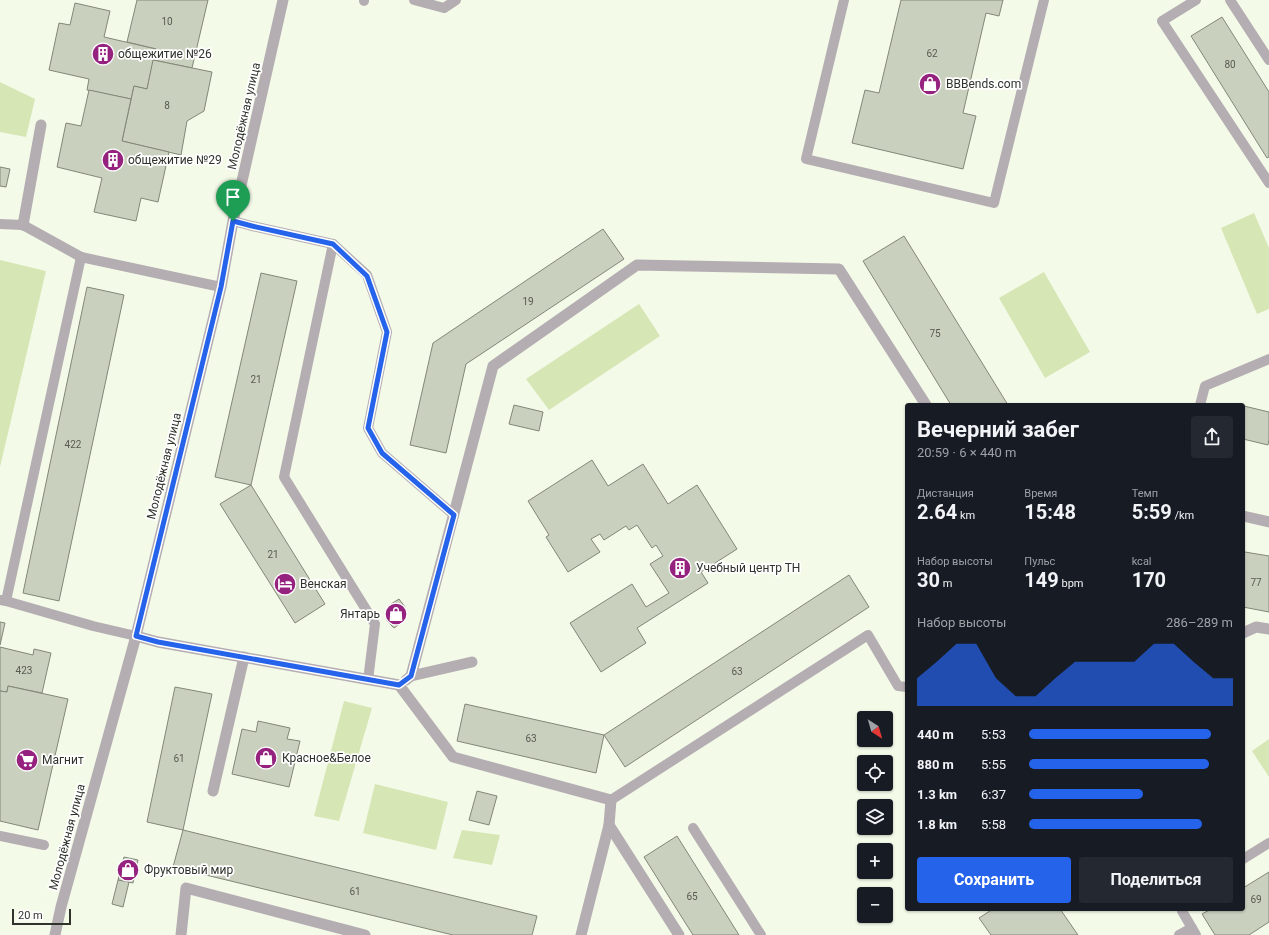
<!DOCTYPE html>
<html lang="ru">
<meta charset="utf-8">
<style>
body{margin:0;font-family:Roboto,sans-serif;background:#242831;color:#f1f3f6;height:100vh;display:flex;flex-direction:column;font-size:15px;white-space:nowrap}
*{box-sizing:border-box;margin:0}
p{font-size:13px;color:#9ea1a6}
.icon{flex:none;width:22px;height:22px;fill:none;stroke:currentColor;stroke-width:2;stroke-linecap:round;stroke-linejoin:round}
.map{position:relative;flex:1;overflow:hidden}
.details{position:absolute;left:905px;top:403px;width:340px;height:508px;display:flex;flex-direction:column;background:#171b24;border-radius:4px;box-shadow:0 1px 3px #0004}
.details>*{flex:none}
.needle{width:26px;rotate:143deg}
.controls{position:absolute;left:857px;top:711px;display:grid;gap:8px}
.controls a{display:grid;place-items:center;width:36px;height:36px;border-radius:4px;background:#171b24;box-shadow:0 1px 3px #0004;font-size:20px}
.scale{position:absolute;left:12px;bottom:10px;width:59px;box-sizing:border-box;padding-left:4px;border:2px solid #30332c;border-top:0;font-size:11px;line-height:14px;white-space:nowrap;color:#30332c;-webkit-text-stroke:3px #fff;paint-order:stroke}
.pin{position:absolute;display:grid;place-items:center;width:34px;height:34px;color:#fff;margin:-41px -17px;border-radius:50% 50% 50% 0;rotate:-45deg;box-shadow:0 0 4px #0007}
.pin .icon{rotate:45deg}
.round{display:grid;place-items:center;flex:none;width:42px;height:42px;border-radius:4px;background:#242831}
.head{display:flex;align-items:center;justify-content:space-between;height:68px;padding:0 12px}
h1{font-size:22px;font-weight:700;line-height:30px}
.stats{display:grid;grid-template-columns:repeat(3,1fr);gap:6px;height:68px;padding:4px 12px}
.stats div{display:grid;align-content:center}
.stats b{font-size:20px;font-weight:700}
.stats small{font-size:11px;font-weight:400}
.stats p{font-size:11px}
.chart{height:112px;padding:8px 12px}
.chart p{display:flex;justify-content:space-between}
.chart svg{width:100%;height:72px;margin-top:4px;fill:#2563eb;opacity:.7}
.action{display:flex;gap:8px;margin-top:auto;padding:8px 12px}
.action a{flex:1;height:46px;border-radius:4px;background:#2563eb;color:#fff;font-size:16px;font-weight:700;line-height:46px;text-align:center}
.action a+a{background:#242831;color:#f1f3f6}
ul{padding:0 12px;list-style:none;font-size:13px}
li{display:grid;grid-template-columns:64px 48px 1fr;align-items:center;height:30px}
li i{height:10px;border-radius:5px;background:#2563eb}
.map>svg:first-child{display:block}
</style>
<div class="map">
<svg width="1269" height="935" viewBox="0 0 1269 935">
<rect width="100%" height="100%" fill="#f4fae8"/>
<!-- green -->
<g fill="#d7e6b5">
<path d="M0,82L35,99L26,137L0,132Z"/>
<path d="M1254,213L1269,248V309L1257,314L1221,228Z"/>
<path d="M0,260L46,271L0,467Z"/>
<path d="M1044,272L1090,352L1045,378L999,298Z"/>
<path d="M639,304L660,336L549,410L526,379Z"/>
<path d="M344,701L372,708L339,821L314,816Z"/>
<path d="M1269,739V777L1252,751Z"/>
<path d="M375,784L448,802L436,850L363,833Z"/>
<path d="M462,830L500,835L492,865L453,858Z"/>
</g>
<!-- building -->
<g fill="#cad0be" stroke="#828777">
<path d="M137,0H208L192,68L153,60L156,49L127,42Z"/>
<path d="M901,0H1003L999,16L986,13L963,113L976,116L963,169L852,143L865,90L879,93Z"/>
<path d="M75,3L110,11L104,37L156,49L147,89L134,86L131,99L87,90L89,79L49,70L59,23L70,25Z"/>
<path d="M1222,17L1269,92V157L1267,158L1191,36Z"/>
<path d="M153,60L212,72L204,111L187,121L181,155L122,141L134,86L147,89Z"/>
<path d="M89,90L131,99L122,141L169,152L158,202L141,198L136,221L94,212L102,178L57,167L66,123L81,126Z"/>
<path d="M0,167L10,169L6,187L0,186Z"/>
<path d="M603,229L624,259L466,364L446,453L410,445L433,343Z"/>
<path d="M904,236L1008,405H951L863,261Z"/>
<path d="M261,273L297,281L251,485L215,477Z"/>
<path d="M87,287L124,295L59,601L23,593Z"/>
<path d="M514,405L543,412L539,431L509,424Z"/>
<path d="M1244,406L1269,412V439L1268,445L1243,439Z"/>
<path d="M592,460L608,486L643,464L668,504L697,485L737,549L701,572L708,583L637,628L646,643L601,672L570,623L632,584L646,607L669,593L650,564L663,556L656,545L652,548L637,525L629,530L626,526L604,540L600,534L591,539L600,552L568,572L546,537L549,535L528,501Z"/>
<path d="M251,485L325,604L295,623L220,504Z"/>
<path d="M1245,552L1269,556V612L1243,607V553Z"/>
<path d="M849,575L869,607L625,767L604,735Z"/>
<path d="M399,599L405,607L401,623L394,628L387,621L391,604Z"/>
<path d="M0,622L5,623L0,645Z"/>
<path d="M0,647L33,655L34,649L51,653L42,693L8,686L7,692L0,691Z"/>
<path d="M8,686L68,699L38,830L0,821V691L7,692Z"/>
<path d="M175,687L212,694L183,830L147,822Z"/>
<path d="M465,704L604,735L596,773L457,741Z"/>
<path d="M258,721L290,728L287,739L300,741L289,787L232,774L242,729L256,732Z"/>
<path d="M477,791L497,796L489,825L469,820Z"/>
<path d="M183,830L537,916L532,935H453L173,867Z"/>
<path d="M677,836L739,935H693L644,857Z"/>
<path d="M124,857L138,860L133,883L118,880Z"/>
<path d="M1269,872V922L1249,935H1215L1202,914L1211,909H1243V888Z"/>
<path d="M118,880L129,882L123,907L112,904Z"/>
<path d="M993,909H1060L1078,935H991L979,918Z"/>
</g>
<g fill="none" stroke-linecap="round" stroke-linejoin="round">
<!-- service -->
<g stroke="#b4adb2" stroke-width="10">
<path d="M414,0L444,8L456,0"/>
<path d="M844,0L806,159L994,203L1044,0"/>
<path d="M1196,0L1162,21L1269,183"/>
<path d="M1230,0L1269,60"/>
<path d="M364,1V0"/>
<path d="M233,221L252,226L333,244L284,477L375,624L368,680"/>
<path d="M0,224L23,225L81,257L221,287"/>
<path d="M333,244L367,275L387,332L368,428L382,453L454,515"/>
<path d="M1200,405L1205,386L1269,359"/>
<path d="M0,600L6,601L81,257"/>
<path d="M6,601L93,626L136,636"/>
<path d="M611,800L868,635L898,686L907,687"/>
<path d="M693,828L761,935"/>
<path d="M0,836L44,845"/>
<path d="M1243,859L1269,843"/>
<path d="M1182,909V911L1196,935"/>
<path d="M1179,935L1192,928"/>
</g>
<!-- minor -->
<g stroke="#b4adb2" stroke-width="11">
<path d="M23,225L41,125"/>
<path d="M1243,516L1269,522"/>
<path d="M1243,633L1256,627L1269,629"/>
<path d="M136,636L158,642L399,685L453,757L611,800L609,825L581,935"/>
<path d="M411,676L493,366L637,265L839,269L926,405"/>
<path d="M406,680L411,676L472,662"/>
<path d="M213,791L244,657"/>
<path d="M609,825L679,935"/>
<path d="M181,935L186,888L365,935"/>
</g>
<!-- tertiary -->
<path stroke="#b4adb2" stroke-width="11" d="M55,935L61,907L136,636L221,287L233,221L283,0"/>
</g>
<g fill="none" stroke-linecap="round" stroke-linejoin="round">
<!-- route casing -->
<g stroke="#fff" stroke-width="8">
<path id="route" d="M233,221L252,226L333,244L367,276L387,332L368,428L382,453L454,515L411,676L399,685L158,642L136,636L221,287Z"/>
</g>
<!-- route -->
<use href="#route" stroke="#2563eb" stroke-width="5"/>
</g>
<!-- icons -->
<defs>
<g id="building-disc" transform="scale(1.15)"><circle r="9.5" fill="#96227f" stroke="#fff"/><path d="M-4-6H4V6H1V3H-1V6H-4ZM-2.5-4.3h1.7v1.8h-1.7ZM.8-4.3h1.7v1.8H.8ZM-2.5-1h1.7V.8h-1.7ZM.8-1h1.7V.8H.8Z" fill="#fff"/></g>
<g id="shop-disc" transform="scale(1.15)"><circle r="9.5" fill="#96227f" stroke="#fff"/><path d="M-5-2.5h2.3a2.7 3.5 0 0 1 5.4 0H5L5.5 6h-11ZM-1.5-2.5h3a1.5 2.3 0 0 0-3 0Z" fill="#fff"/></g>
<g id="hotel-disc" transform="scale(1.15)"><circle r="9.5" fill="#96227f" stroke="#fff"/><path d="M-6-4.5h1.5V1H6V5H4.5V3h-9V5H-6ZM-4 0a1.8 1.8 0 1 1 3.6 0ZM.5 0V-2.5h3Q6-2.5 6 0Z" fill="#fff"/></g>
<g id="supermarket-disc" transform="scale(1.15)"><circle r="9.5" fill="#96227f" stroke="#fff"/><path d="M-6-5.5h2.5l.6 2H6L4.5 2H-2.5L-4.4-4H-6ZM-1.5 3.2a1.3 1.3 0 1 0 .1 0ZM3 3.2a1.3 1.3 0 1 0 .1 0Z" fill="#fff"/></g>
</defs>
<g fill-rule="evenodd">
<use href="#building-disc" x="103" y="54"/>
<use href="#shop-disc" x="930" y="84"/>
<use href="#building-disc" x="113" y="160"/>
<use href="#building-disc" x="680" y="568"/>
<use href="#hotel-disc" x="285" y="584"/>
<use href="#shop-disc" x="396" y="614"/>
<use href="#shop-disc" x="266" y="758"/>
<use href="#supermarket-disc" x="27" y="760"/>
<use href="#shop-disc" x="128" y="870"/>
</g>
<g text-anchor="middle" stroke-width="3.5" stroke-linejoin="round" paint-order="stroke">
<!-- number labels -->
<g font-size="10" fill="#565a50">
<text x="167" y="25">10</text>
<text x="932" y="57">62</text>
<text x="1230" y="68">80</text>
<text x="167" y="109">8</text>
<text x="528" y="305">19</text>
<text x="935" y="337">75</text>
<text x="256" y="383">21</text>
<text x="73" y="448">422</text>
<text x="273" y="558">21</text>
<text x="1256" y="586">77</text>
<text x="24" y="674">423</text>
<text x="737" y="675">63</text>
<text x="531" y="742">63</text>
<text x="179" y="762">61</text>
<text x="355" y="895">61</text>
<text x="692" y="900">65</text>
<text x="1256" y="903">69</text>
</g>
<!-- poi labels -->
<g font-size="12" fill="#30332c" stroke="#fff" text-anchor="start">
<text x="118" y="58">общежитие №26</text>
<text x="946" y="88">BBBends.com</text>
<text x="128" y="164">общежитие №29</text>
<text x="696" y="572">Учебный центр ТН</text>
<text x="300" y="588">Венская</text>
<text x="380" y="618" text-anchor="end">Янтарь</text>
<text x="282" y="762">Красное&amp;Белое</text>
<text x="42" y="764">Магнит</text>
<text x="144" y="874">Фруктовый мир</text>
</g>
<!-- street labels -->
<g font-size="12" fill="#30332c" stroke="#fff">
<text transform="translate(244 116) rotate(-77)" y="4">Молодёжная улица</text>
<text transform="translate(164 466) rotate(-76)" y="4">Молодёжная улица</text>
<text transform="translate(67 837) rotate(-75)" y="4">Молодёжная улица</text>
</g>
</g>
</svg>
<div class="controls">
<a><svg class="needle" viewBox="-14 -14 28 28"><path d="M0-13l5 13h-10z" fill="#e53935"/><path d="M0 13l5-13h-10z" fill="#9ea1a6"/></svg></a>
<a><svg class="icon" aria-label="locate" viewBox="0 0 24 24"><circle cx="12" cy="12" r="6"/><path d="M12 2v4M12 18v4M2 12h4M18 12h4"/></svg></a>
<a><svg class="icon" aria-label="layers" viewBox="0 0 24 24"><path d="M12 4l9 5-9 5-9-5zM3 14l9 5 9-5"/></svg></a>
<a>+</a>
<a>−</a>
</div>
<div class="scale">20 m</div>
<div class="pin" style="left:233px;top:221px;background:#1e9e55"><svg class="icon" aria-label="arrive" viewBox="0 0 24 24"><path d="M6 21V4h12l-3 4 3 4H6"/></svg></div>
<section class="details">
<div class="head"><div><h1>Вечерний забег</h1><p>20:59 · 6 × 440 m</p></div><a class="round"><svg class="icon" aria-label="share" viewBox="0 0 24 24"><path d="M12 15V3M7 8l5-5 5 5M5 13v7h14v-7"/></svg></a></div>
<div class="stats">
<div><p>Дистанция</p><b>2.64<small> km</small></b></div>
<div><p>Время</p><b>15:48</b></div>
<div><p>Темп</p><b>5:59<small> /km</small></b></div>
</div>
<div class="stats">
<div><p>Набор высоты</p><b>30<small> m</small></b></div>
<div><p>Пульс</p><b>149<small> bpm</small></b></div>
<div><p>kcal</p><b>170</b></div>
</div>
<div class="chart"><p><span>Набор высоты</span>286–289 m</p>
<svg viewBox="0 0 160 44" preserveAspectRatio="none"><path d="M0 44V27L10 17L20 6L30 6L40 27L50 38L60 38L70 27L80 17L90 17L100 17L110 17L120 6L130 6L140 17L150 27L160 27V44z"/></svg>
</div>
<ul>
<li><b>440 m</b>5:53<i style="width:89%"></i></li>
<li><b>880 m</b>5:55<i style="width:88%"></i></li>
<li><b>1.3 km</b>6:37<i style="width:56%"></i></li>
<li><b>1.8 km</b>5:58<i style="width:85%"></i></li>
</ul>
<div class="action"><a>Сохранить</a><a>Поделиться</a></div>
</section>
</div>
